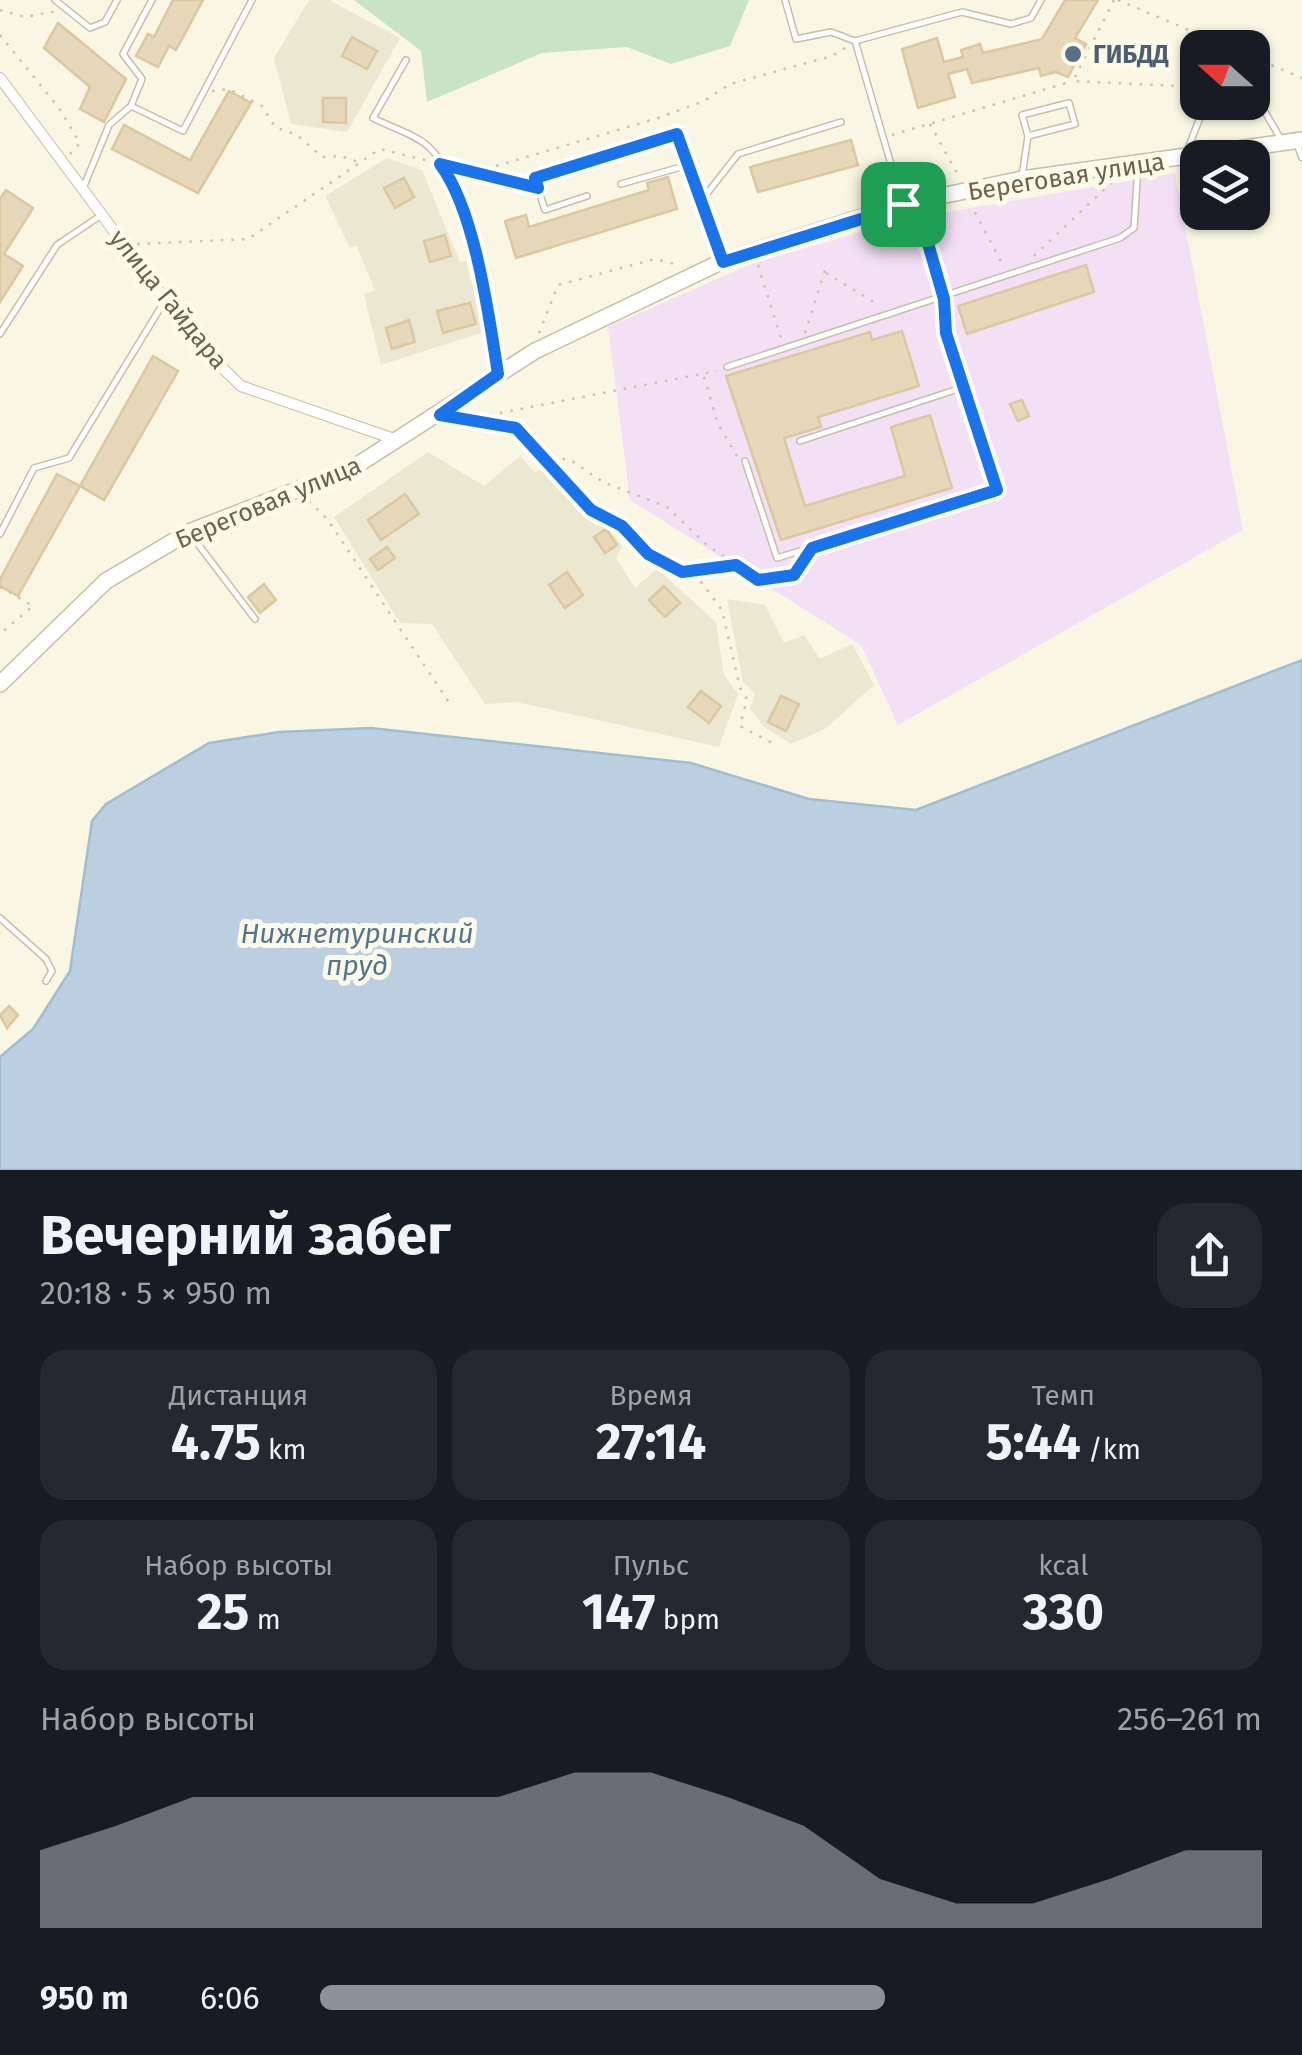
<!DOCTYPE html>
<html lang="ru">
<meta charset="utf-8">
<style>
body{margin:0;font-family:"Fira Sans",sans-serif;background:#242831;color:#f1f3f6;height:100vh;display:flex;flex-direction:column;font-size:38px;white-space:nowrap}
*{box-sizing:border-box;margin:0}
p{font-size:32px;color:#9ea1a6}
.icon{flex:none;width:55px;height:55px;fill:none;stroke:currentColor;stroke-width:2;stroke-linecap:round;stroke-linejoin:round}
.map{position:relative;height:1170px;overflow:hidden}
.sheet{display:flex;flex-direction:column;background:#171b24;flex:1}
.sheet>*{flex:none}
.needle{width:65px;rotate:291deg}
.fabs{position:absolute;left:1180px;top:30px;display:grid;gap:20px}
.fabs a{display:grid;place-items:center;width:90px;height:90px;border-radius:20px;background:#171b24;box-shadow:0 2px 8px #0004;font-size:50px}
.pin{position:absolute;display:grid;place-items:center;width:85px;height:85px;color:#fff;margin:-42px;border-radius:20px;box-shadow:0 5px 15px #0006}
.round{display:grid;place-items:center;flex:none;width:105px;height:105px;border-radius:30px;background:#242831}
.overview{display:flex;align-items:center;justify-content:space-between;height:170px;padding:0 40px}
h1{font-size:55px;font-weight:700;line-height:75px}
.figures{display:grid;grid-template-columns:repeat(3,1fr);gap:15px;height:170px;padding:10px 40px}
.figures div{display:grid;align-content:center;border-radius:25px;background:#242831;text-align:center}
.figures b{font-size:50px;font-weight:700}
.figures small{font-size:28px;font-weight:400}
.figures p{font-size:28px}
.chart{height:280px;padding:20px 40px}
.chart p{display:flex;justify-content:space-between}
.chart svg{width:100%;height:180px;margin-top:10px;fill:#8c9099;opacity:.7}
ul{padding:0 40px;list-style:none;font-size:32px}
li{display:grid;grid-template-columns:160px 120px 1fr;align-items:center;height:75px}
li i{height:25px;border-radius:12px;background:#8c9099}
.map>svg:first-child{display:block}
</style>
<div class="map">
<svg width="1302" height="1170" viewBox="0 0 1302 1170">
<rect width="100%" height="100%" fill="#f9f7e3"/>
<!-- residential -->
<g fill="#ece7d1">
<path d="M309,0H329L400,38L347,132L291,124L274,58Z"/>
<path d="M387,158L422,170L460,262L466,261L484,332L381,365L364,294L375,290L356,245L350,248L325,196Z"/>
<path d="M428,452L484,486L520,456L535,473L543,467L595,526L605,523L622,547L616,558L635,588L657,569L716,622L724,675L738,694L719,747L517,702L485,704L432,624L400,623L334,517Z"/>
<path d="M727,599L765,605L784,643L804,635L820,659L852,644L874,685L825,729L791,744L763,726L750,708L755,694L743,682Z"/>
</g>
<!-- education -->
<path fill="#f3e0f5" d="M1175,173L1243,530L898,725L861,645L630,500L608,327L751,264L906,219Z"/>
<!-- green -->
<path fill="#c8e4c4" d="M354,0H749L730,46L671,64L627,47L542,53L427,102L421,51Z"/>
<!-- water -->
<path fill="#bbcfe0" stroke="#a2bcd0" stroke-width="2.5" d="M1302,660V1170H0V1057L33,1029L70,971L92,821L106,804L209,743L279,732L371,728L691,763L809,799L916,810Z"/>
<!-- building -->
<g fill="#e6d8b9" stroke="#dbc8a1" stroke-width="2.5">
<path d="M173,0H203L176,50L169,46L158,67L136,56L148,34L154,37Z"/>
<path d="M1065,0H1098L1075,38L1086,44L1068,77L1056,72L1041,76L1039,68L972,83L967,69L948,74L955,97L918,108L902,49L937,38L944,62L963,57L961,50L980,44L983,53L1042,39Z"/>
<path d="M58,23L126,79L104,122L80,109L90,87L44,48Z"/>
<path d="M352,37L377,51L367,69L342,56Z"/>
<path d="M229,91L251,103L198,193L112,149L124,125L190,160Z"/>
<path d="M323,98H346V123L323,122Z"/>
<path d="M851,140L858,165L758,192L750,167Z"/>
<path d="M668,177L677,209L516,258L505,221L526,215L529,227L649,190L647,183Z"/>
<path d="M404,178L414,197L395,208L384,188Z"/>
<path d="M6,190L33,208L4,254L23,266L0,302V199Z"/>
<path d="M445,235L451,256L430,262L424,241Z"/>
<path d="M1086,265L1094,292L967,334L958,306Z"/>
<path d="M470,303L476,324L443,333L437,311Z"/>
<path d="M409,320L415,342L392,349L386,328Z"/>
<path d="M902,331L919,386L818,417L821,427L784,438L805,506L905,476L891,427L930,415L952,488L781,540L726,376L870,332L872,340Z"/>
<path d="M153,356L178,371L104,500L80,486Z"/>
<path d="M1022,400L1029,416L1018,421L1010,404Z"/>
<path d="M57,474L80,486L18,596L0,586V579Z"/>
<path d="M405,494L419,514L381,540L368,520Z"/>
<path d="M606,529L617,545L605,553L594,537Z"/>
<path d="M387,547L395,558L378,570L370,559Z"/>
<path d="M567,572L583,595L565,608L549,585Z"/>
<path d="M264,584L276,600L260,613L248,597Z"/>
<path d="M664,586L680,603L665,617L649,600Z"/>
<path d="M701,691L721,706L709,723L688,707Z"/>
<path d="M781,696L799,704L786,731L768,722Z"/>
<path d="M9,1006L18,1015L7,1028L0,1015Z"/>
</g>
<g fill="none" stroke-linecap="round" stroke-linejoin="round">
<!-- lane casing -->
<g stroke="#c6bea9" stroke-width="8">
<g id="lane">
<path d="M55,0L90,28L105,22L117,0"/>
<path d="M785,0L796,39L831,32L855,41L902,202"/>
<path d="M855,41L962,12L1011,24L1031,18L1041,0"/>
<path d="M406,60L373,118C390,127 415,134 429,147C472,189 488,312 497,370"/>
<path d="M1252,90L1282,141"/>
<path d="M131,106L183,131L252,0"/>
<path d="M1297,144L1302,158"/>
<path d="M1187,151L1206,102"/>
<path d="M1022,176L1028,136L1022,115L1069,103L1075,124L1028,136"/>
<path d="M621,184L688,165L722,259"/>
<path d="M84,186L109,125L131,106L142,79L123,54L152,0"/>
<path d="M587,196L545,210L535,179L677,134L688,165"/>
<path d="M701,201L738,154L841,122"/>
<path d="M0,334L57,245L100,216"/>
<path d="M727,367L1120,238L1134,228L1138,166"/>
<path d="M800,441L964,387"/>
<path d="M745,461L777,558L997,490L946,333L944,299L917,205"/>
<path d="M0,534L34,468L69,458L164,302"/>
<path d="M191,535L255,619"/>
<path d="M0,918L46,959L52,971L46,981"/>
</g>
</g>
<!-- street casing -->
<g stroke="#c6bea9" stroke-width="12">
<path id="street" d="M0,78L198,344L241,386L397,440"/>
</g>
<!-- secondary casing -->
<g stroke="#c6bda5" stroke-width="18">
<path id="secondary" d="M0,684L106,581L189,532L351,469L535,351L723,261L903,204L1022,179L1302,140"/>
</g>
<!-- path -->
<g stroke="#cfc1a2" stroke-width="2.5" stroke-dasharray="2.5 8" stroke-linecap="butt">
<path d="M1114,0L1073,81L1179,86"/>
<path d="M1118,0L1231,48"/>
<path d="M0,10L25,17L57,11"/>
<path d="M0,35L59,108L80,143L69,155"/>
<path d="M1252,57L1302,78"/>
<path d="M212,91L229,89L262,106L275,127L297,135L322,157L341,156L358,162"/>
<path d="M930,124L959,177"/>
<path d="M892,135L1073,81"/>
<path d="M456,168L526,185"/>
<path d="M476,172L658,118L704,101L730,84L832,56L845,48"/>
<path d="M970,203L1004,267"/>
<path d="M137,244L248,239L380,149L429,161"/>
<path d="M1034,256L1112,182"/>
<path d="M758,265L781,338"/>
<path d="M826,273L879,305"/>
<path d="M539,333L558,285L655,259L679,265"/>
<path d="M805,333L827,264"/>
<path d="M704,377L718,424L737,456"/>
<path d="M456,417L516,428L591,510L622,526L648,554L701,582L722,610L740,688L747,699L740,726L774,744"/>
<path d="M469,419L717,371"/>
<path d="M542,454L572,461L603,482L667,507L707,545L758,580L794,575L803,561"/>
<path d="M309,501L328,520L448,701"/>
<path d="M683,572L734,565"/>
<path d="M0,587L33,606L0,634"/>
</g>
<!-- lane -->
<use href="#lane" stroke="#fff" stroke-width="5"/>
<!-- street -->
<use href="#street" stroke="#fff" stroke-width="10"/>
<!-- secondary -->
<use href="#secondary" stroke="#fff" stroke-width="15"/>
</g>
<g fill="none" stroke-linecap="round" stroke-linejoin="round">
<!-- route casing -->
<g stroke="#fff" stroke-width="20">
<path id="route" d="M677,134L723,262L916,202L944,299L946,333L997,490L812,548L794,575L758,580L736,565L682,572L648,554L622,526L591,510L516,428L440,415L498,374C489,316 475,210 440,164L538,188L535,178Z"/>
</g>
<!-- route -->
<use href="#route" stroke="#1a73e8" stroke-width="12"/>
</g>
<!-- markers -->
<circle fill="#5c6f8a" stroke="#fcfae9" stroke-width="4" cx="1073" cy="54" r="10"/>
<g text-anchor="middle" stroke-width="10" stroke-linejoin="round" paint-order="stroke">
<!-- service labels -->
<g font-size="25" font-weight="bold" fill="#4e5e75" stroke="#fcfae9" text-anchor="start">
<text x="1093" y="63">ГИБДД</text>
</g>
<!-- street labels -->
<g font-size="25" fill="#6e624d" stroke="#fcfae9">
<text transform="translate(1066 176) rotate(-9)" y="9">Береговая улица</text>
<text transform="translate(169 299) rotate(51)" y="9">улица Гайдара</text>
<text transform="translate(268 502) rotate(-23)" y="9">Береговая улица</text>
</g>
<!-- water labels -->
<g font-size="28" font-style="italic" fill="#537592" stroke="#fcfae9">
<text x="357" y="943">Нижнетуринский<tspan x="357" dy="32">пруд</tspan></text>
</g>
</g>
</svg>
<div class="fabs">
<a><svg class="needle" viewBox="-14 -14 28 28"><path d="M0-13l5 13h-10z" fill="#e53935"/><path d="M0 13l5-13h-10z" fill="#9ea1a6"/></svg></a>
<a><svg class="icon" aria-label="layers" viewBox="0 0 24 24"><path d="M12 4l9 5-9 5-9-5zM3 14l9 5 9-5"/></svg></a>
</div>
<div class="pin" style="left:903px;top:204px;background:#1e9e55"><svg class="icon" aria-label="arrive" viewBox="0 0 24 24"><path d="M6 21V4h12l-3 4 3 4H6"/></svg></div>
</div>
<section class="sheet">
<div class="overview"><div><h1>Вечерний забег</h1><p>20:18 · 5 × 950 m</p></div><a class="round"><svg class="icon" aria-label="share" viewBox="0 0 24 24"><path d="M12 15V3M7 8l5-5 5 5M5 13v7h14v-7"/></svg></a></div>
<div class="figures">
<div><p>Дистанция</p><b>4.75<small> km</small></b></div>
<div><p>Время</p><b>27:14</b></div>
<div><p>Темп</p><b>5:44<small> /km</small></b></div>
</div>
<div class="figures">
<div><p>Набор высоты</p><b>25<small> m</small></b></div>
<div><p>Пульс</p><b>147<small> bpm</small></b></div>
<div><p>kcal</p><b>330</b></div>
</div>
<div class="chart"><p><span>Набор высоты</span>256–261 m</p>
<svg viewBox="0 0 160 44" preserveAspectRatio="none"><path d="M0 44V25L10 19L20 12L30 12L40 12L50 12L60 12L70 6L80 6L90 12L100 19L110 32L120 38L130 38L140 32L150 25L160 25V44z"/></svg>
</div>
<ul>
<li><b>950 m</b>6:06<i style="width:60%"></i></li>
</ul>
</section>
